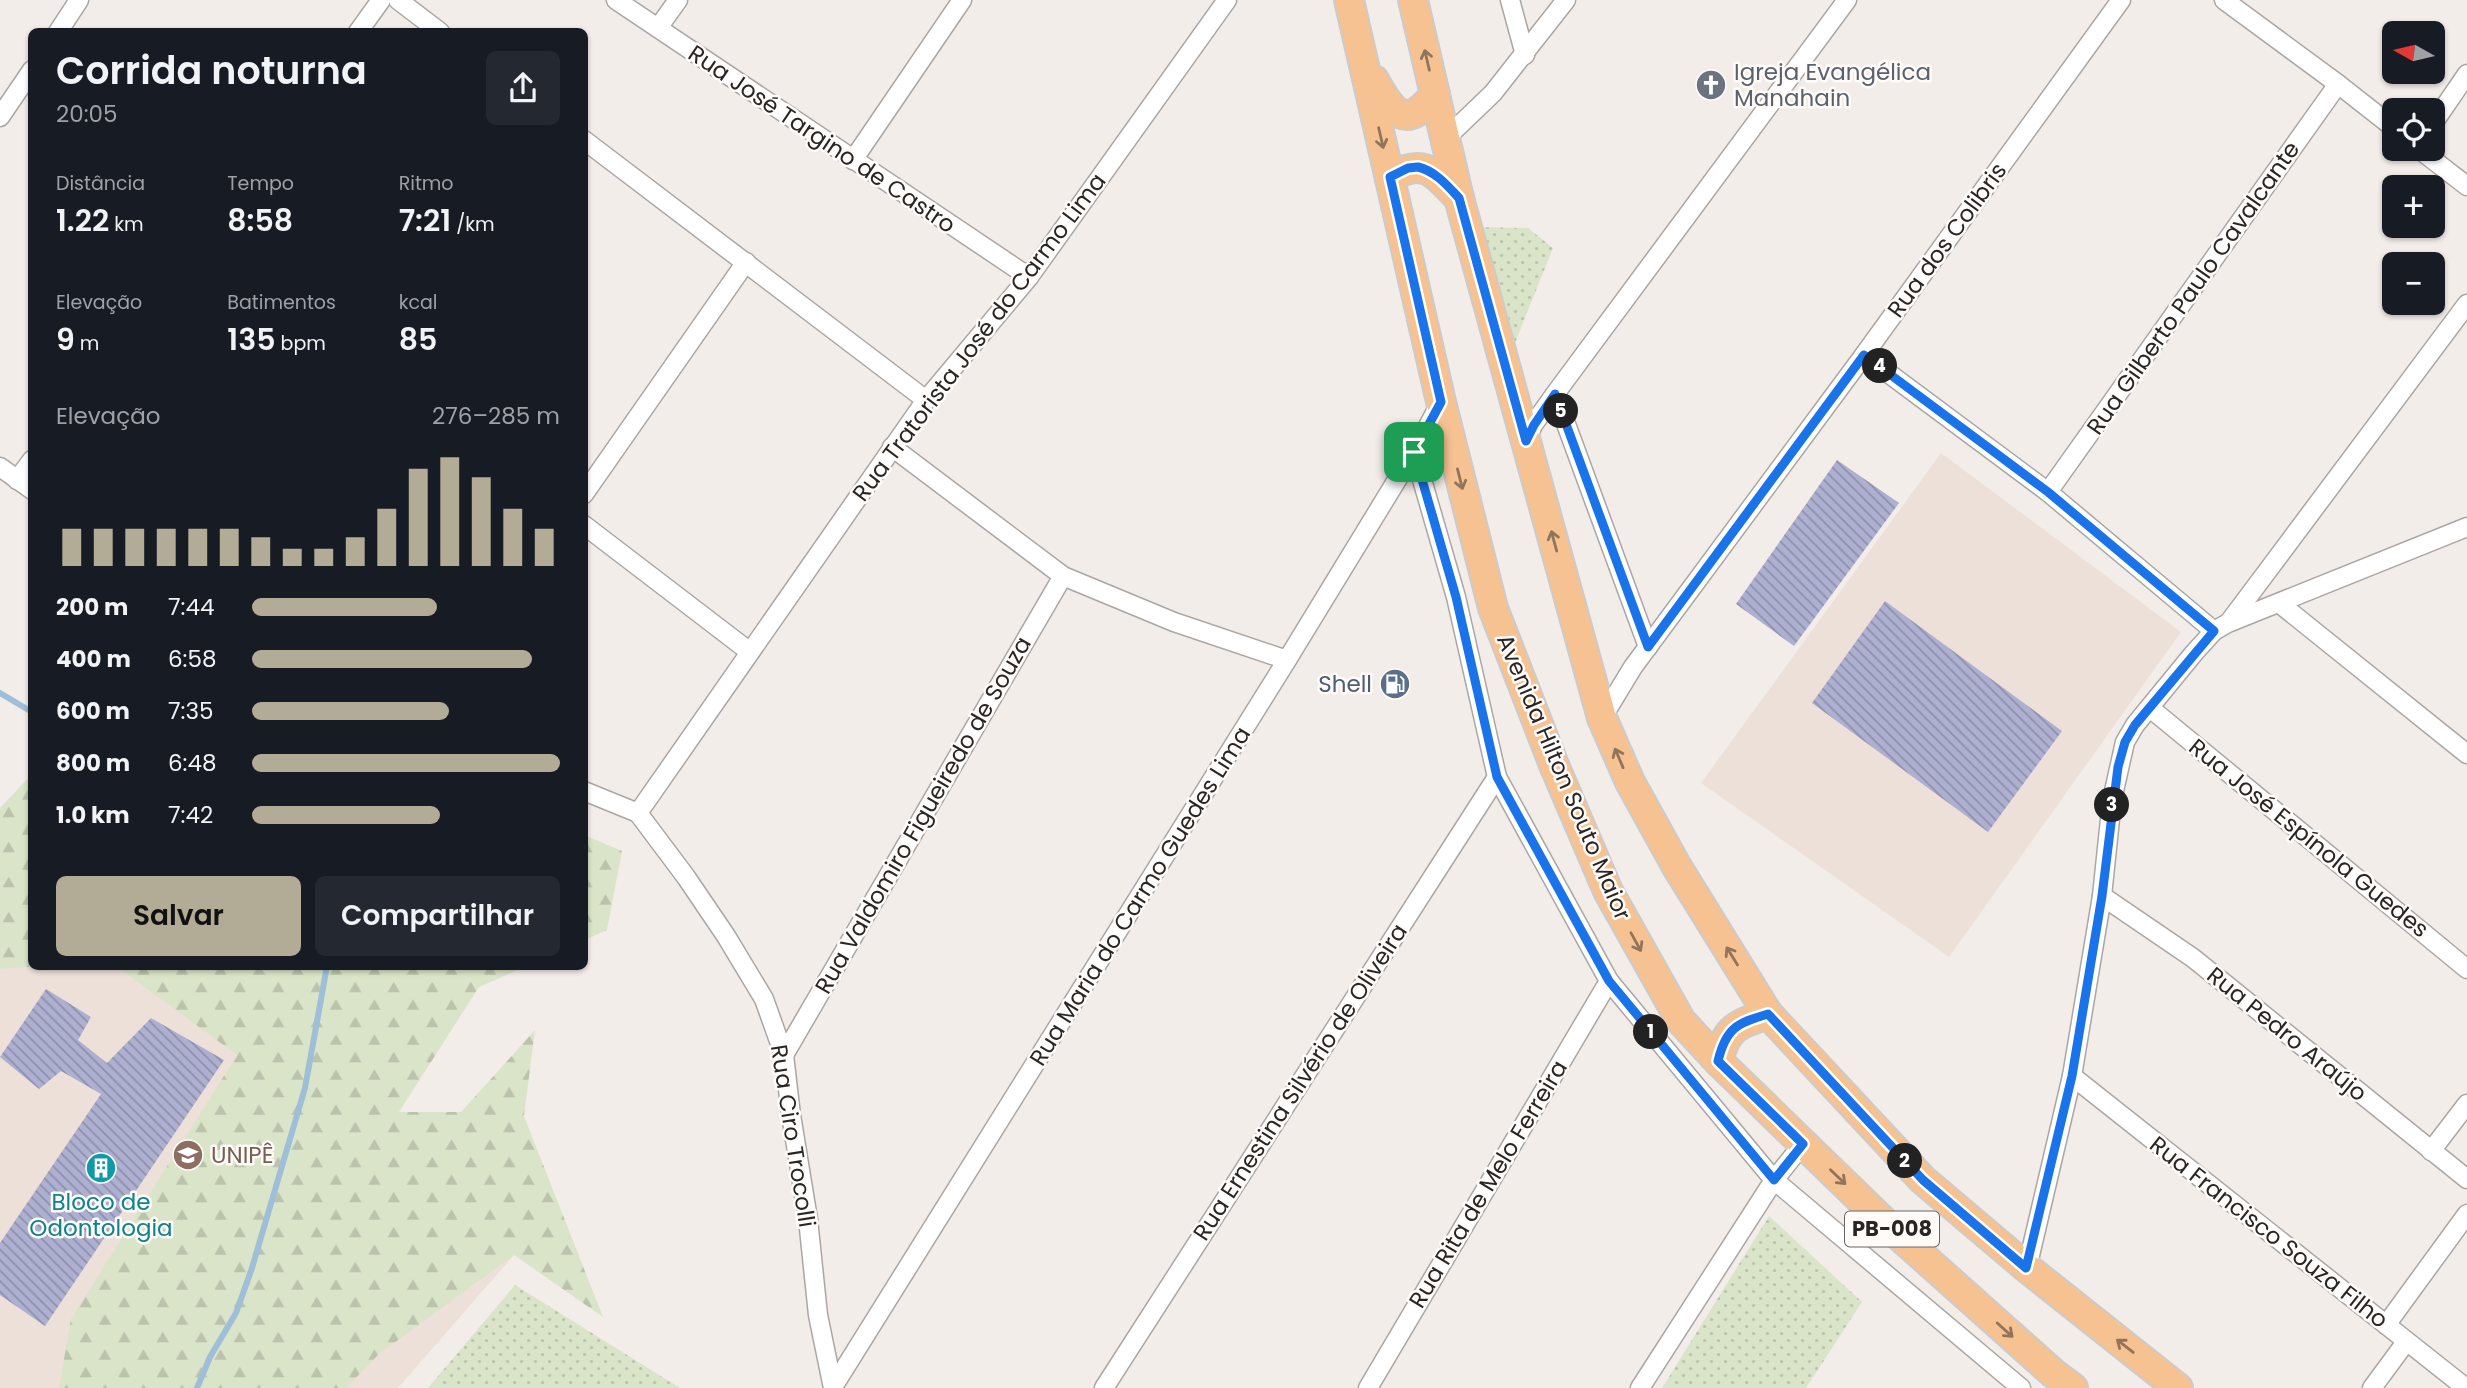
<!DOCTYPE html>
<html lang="pt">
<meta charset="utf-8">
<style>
body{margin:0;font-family:Poppins,sans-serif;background:#242831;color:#f1f3f6;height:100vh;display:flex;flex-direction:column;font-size:26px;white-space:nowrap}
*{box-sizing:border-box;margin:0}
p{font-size:23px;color:#9ea1a6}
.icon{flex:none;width:38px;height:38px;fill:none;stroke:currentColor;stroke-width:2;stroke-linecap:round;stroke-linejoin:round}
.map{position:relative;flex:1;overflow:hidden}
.sheet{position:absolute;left:28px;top:28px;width:560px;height:942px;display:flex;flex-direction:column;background:#171b24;border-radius:10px;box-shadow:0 2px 5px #0004}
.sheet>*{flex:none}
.needle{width:46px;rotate:278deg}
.tools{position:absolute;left:2382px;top:21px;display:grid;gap:14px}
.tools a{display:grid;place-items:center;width:63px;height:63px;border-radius:10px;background:#171b24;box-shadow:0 2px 5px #0004;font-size:35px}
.pin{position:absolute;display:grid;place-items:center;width:60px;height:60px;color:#fff;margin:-30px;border-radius:14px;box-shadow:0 4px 10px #0006}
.km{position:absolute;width:35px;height:35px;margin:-18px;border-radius:50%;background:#222;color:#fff;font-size:19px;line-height:35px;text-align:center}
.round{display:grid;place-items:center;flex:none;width:74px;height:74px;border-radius:10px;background:#242831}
.head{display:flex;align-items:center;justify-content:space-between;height:119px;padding:0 28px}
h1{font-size:38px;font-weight:600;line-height:52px}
.metrics{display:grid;grid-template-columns:repeat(3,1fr);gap:10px;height:119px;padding:7px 28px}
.metrics div{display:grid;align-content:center}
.metrics b{font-size:30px;font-weight:600}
.metrics small{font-size:19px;font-weight:400}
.metrics p{font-size:19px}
.chart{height:196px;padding:14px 28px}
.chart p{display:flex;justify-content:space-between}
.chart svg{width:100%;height:126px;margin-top:7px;stroke:#b2ab96;stroke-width:6}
.button{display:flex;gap:14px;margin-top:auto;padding:14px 28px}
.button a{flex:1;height:80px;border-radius:10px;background:#b2ab96;color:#111;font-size:28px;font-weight:600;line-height:80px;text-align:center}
.button a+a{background:#242831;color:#f1f3f6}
ul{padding:0 28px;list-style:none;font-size:23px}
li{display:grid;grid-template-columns:112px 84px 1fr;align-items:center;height:52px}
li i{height:18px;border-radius:9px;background:#b2ab96}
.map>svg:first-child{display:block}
</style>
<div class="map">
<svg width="2467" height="1388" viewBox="0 0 2467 1388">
<defs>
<pattern id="grass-dots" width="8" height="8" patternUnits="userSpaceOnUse" patternTransform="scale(1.75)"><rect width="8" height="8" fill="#dae4c8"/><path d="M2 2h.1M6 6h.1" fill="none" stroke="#bbc3ac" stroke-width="1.8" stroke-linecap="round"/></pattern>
<pattern id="forest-firs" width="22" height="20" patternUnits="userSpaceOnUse" patternTransform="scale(1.75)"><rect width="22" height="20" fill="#dae4c8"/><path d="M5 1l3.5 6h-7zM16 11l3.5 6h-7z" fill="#bbc3ac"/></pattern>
<pattern id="building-back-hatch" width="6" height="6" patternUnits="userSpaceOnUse" patternTransform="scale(1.75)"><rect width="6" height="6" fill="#aeb0d2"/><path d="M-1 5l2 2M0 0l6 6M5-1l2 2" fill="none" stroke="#8e8faa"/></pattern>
</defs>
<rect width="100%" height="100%" fill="#f3edea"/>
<!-- built -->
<g fill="#ede0d8">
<path d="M1941,453L2181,632L1949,957L1701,783Z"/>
<path d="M0,885L32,966H116L514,1255L398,1388H0Z"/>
</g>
<!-- grass -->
<g fill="url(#grass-dots)">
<path d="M1467,227L1528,228L1553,248L1501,378Z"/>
<path d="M1769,1216L1862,1302L1806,1388H1662Z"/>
<path d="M515,1285L680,1388H428Z"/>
</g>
<!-- forest -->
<g fill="url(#forest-firs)">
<path d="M31,775L32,966H38L0,969V808Z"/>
<path d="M584,835L622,851L607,930L585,940Z"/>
<path d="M116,966H527L479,987L399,1112H461L535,1030L524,1116L603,1317L514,1255L379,1354L346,1388H59L71,1319L237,1055Z"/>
</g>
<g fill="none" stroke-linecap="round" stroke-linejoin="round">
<!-- stream -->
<g stroke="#9ebfd7" stroke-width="6">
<path d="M0,693L32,712"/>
<path d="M197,1388L210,1357L236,1313L252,1268L305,1088L327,966"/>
</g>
</g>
<!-- building -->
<g fill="url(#building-back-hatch)">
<path d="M1837,460L1899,503L1794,646L1736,604Z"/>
<path d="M1885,601L2062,731L1988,832L1812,703Z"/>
<path d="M46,989L91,1017L78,1040L107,1063L151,1018L224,1060L45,1326L0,1295V1243L101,1094L61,1071L39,1089L0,1057Z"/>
</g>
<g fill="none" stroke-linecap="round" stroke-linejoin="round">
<!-- street casing -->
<g stroke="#aca6a3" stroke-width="21">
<g id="street">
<path d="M398,0L440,32"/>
<path d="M616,0L1029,277"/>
<path d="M1510,0L1525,55"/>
<path d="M2224,0L2338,84L2394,128"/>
<path d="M658,28L678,0"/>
<path d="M58,32L79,0"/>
<path d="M358,32L381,0"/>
<path d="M0,117L32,70"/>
<path d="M2432,125L2467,74"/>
<path d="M1445,139L1493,93L1566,0"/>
<path d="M584,140L926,400"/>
<path d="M2419,149L2467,186"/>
<path d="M853,160L962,0"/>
<path d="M1864,355L2048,492L2214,631"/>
<path d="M1555,394L1648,647"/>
<path d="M1526,441L1533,425L1555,394L1847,0"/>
<path d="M892,447L1063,576L1174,622L1287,660"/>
<path d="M1414,452L1456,597L1497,777L1609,981L1774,1180L2021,1388"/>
<path d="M0,467L32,490"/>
<path d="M17,480L32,460"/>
<path d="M2048,492L2338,84"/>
<path d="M584,494L746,262"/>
<path d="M584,525L750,652"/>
<path d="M2279,603L2467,754"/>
<path d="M2230,621L2467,304"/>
<path d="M2150,708L2467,969"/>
<path d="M1602,718L1633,667L1864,355L2121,0"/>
<path d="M584,791L638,813L686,877L726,936L764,999L784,1055L791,1115L808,1219L818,1315L833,1388"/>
<path d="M638,813L926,400L1029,277L1227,0"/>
<path d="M2102,896L2193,958L2467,1179"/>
<path d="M784,1055L1063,576"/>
<path d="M2072,1076L2466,1388"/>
<path d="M2431,1151L2467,1104"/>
<path d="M2027,1268L2072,1076L2102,896L2112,800L2125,742L2135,725L2194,653L2214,631L2228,623L2467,527"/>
<path d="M2386,1325L2467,1214"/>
<path d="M833,1387L1287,660L1414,452L1441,402"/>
<path d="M1104,1388L1497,777"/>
<path d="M1368,1388L1609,981"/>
<path d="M1640,1388L1774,1180L1803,1144"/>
<path d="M2372,1388L2406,1342"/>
</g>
</g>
<!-- primary casing -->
<g stroke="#cbcbcb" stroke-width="32">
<g id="primary">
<path d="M1349,0L1441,402L1493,608L1554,765L1608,891L1681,1021L1718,1061L1885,1223L2053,1373L2073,1388"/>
<path d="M1413,0L1459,198L1602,718L1630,782L1677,867L1768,1014L1923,1180L2027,1268L2178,1388"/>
<path d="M1374,80C1392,113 1406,132 1435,94"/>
<path d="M1390,177C1426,157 1434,173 1459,198"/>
<path d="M1718,1061C1726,1028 1737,1024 1768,1014"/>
</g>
</g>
<!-- street -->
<use href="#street" stroke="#fff" stroke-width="18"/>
<!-- primary -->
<use href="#primary" stroke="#f7c291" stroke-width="28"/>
</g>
<!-- one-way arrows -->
<defs><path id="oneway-shaft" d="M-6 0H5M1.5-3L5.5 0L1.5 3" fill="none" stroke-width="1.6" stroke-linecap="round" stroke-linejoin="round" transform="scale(1.75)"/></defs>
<g stroke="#90745b">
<use href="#oneway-shaft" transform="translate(1427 60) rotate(-103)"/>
<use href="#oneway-shaft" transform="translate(1381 138) rotate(77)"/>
<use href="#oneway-shaft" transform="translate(1460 479) rotate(76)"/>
<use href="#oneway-shaft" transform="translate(1554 541) rotate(-105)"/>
<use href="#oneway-shaft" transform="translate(1619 758) rotate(-113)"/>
<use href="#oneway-shaft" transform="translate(1636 942) rotate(61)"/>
<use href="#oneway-shaft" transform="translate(1732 956) rotate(-122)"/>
<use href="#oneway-shaft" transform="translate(1838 1177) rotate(44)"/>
<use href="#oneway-shaft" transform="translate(2005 1330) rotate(42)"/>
<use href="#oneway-shaft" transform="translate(2125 1346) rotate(-142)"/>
</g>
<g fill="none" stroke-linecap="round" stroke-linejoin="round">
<!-- route casing -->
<g stroke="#fff" stroke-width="14">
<path id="route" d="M1418,167C1435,171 1447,185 1459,198L1526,441L1534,425L1555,394L1648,647L1864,355L2048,492L2214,631L2135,725L2125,742L2118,767L2102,896L2072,1076L2026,1268L1923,1180L1768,1014C1737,1023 1726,1028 1718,1061L1803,1144L1774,1180L1609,981L1497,777L1456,597L1414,452L1441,402L1390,177L1408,168Z"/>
</g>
<!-- route -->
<use href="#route" stroke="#1a73e8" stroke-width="9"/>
</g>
<!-- icons -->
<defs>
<g id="church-disc" transform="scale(1.575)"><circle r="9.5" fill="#6b7280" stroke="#fefbf9"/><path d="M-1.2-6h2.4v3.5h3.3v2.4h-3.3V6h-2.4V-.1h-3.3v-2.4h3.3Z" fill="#fff"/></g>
<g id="fuel-disc" transform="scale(1.575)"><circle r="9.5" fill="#5c6f8a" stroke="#fefbf9"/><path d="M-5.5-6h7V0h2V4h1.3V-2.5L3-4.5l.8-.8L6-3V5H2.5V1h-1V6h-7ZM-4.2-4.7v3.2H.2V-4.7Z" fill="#fff"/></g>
<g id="university-disc" transform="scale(1.575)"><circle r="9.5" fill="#8d6e63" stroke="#fefbf9"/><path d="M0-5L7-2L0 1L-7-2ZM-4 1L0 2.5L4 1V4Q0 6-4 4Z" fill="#fff"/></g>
<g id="building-disc" transform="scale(1.575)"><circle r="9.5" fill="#0f9aa8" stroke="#fefbf9"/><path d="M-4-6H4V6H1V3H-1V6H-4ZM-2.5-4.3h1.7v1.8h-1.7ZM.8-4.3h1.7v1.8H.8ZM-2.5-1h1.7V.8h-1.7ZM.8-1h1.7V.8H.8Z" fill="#fff"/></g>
</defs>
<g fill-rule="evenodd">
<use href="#church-disc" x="1711" y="85"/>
<use href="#fuel-disc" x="1395" y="684"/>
<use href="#university-disc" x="188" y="1155"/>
<use href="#building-disc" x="101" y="1168"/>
</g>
<g text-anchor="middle" stroke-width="5" stroke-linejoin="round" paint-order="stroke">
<!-- shield labels -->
<rect fill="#fefbf9" stroke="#686665" stroke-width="2" x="1845" y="1211.5" width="94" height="35" rx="5"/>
<g font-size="21" font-weight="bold" fill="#282625">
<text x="1892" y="1236">PB-008</text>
</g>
<!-- worship labels -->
<g font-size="23" fill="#5b616d" stroke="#fefbf9" text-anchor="start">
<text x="1734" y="80">Igreja Evangélica<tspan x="1734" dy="26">Manahain</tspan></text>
</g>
<!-- street labels -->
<g font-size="23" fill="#282625" stroke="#fefbf9">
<text transform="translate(822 139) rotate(34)" y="8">Rua José Targino de Castro</text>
<text transform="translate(1947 240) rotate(-54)" y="8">Rua dos Colibris</text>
<text transform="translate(2193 288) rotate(-55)" y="8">Rua Gilberto Paulo Cavalcante</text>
<text transform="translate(979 337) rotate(-53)" y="8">Rua Tratorista José do Carmo Lima</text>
<text transform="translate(1564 777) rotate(67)" y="8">Avenida Hilton Souto Maior</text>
<text transform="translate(923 815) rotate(-60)" y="8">Rua Valdomiro Figueiredo de Souza</text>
<text transform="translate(2309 838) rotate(39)" y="8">Rua José Espínola Guedes</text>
<text transform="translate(1140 896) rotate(-58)" y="8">Rua Maria do Carmo Guedes Lima</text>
<text transform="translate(2287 1034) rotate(39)" y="8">Rua Pedro Araújo</text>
<text transform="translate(1300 1082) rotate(-57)" y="8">Rua Ernestina Silvério de Oliveira</text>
<text transform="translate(793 1136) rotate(81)" y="8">Rua Ciro Trocolli</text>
<text transform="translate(1488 1184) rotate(-59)" y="8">Rua Rita de Melo Ferreira</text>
<text transform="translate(2269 1232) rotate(38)" y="8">Rua Francisco Souza Filho</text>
</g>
<!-- service labels -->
<g font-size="23" fill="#4e5e75" stroke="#fefbf9" text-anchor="end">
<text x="1372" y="692">Shell</text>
</g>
<!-- education labels -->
<g font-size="23" fill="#785e54" stroke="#fefbf9" text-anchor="start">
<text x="211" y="1163">UNIPÊ</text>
</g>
<!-- culture labels -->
<g font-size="23" fill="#0d838f" stroke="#fefbf9">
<text x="101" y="1210">Bloco de<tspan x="101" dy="26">Odontologia</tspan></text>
</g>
</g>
</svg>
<div class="tools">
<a><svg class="needle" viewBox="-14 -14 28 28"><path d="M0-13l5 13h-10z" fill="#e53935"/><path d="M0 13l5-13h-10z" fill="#9ea1a6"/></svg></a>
<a><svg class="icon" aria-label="locate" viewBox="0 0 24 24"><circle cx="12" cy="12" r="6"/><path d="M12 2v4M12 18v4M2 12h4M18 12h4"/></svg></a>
<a>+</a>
<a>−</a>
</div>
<div class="pin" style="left:1414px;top:452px;background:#1e9e55"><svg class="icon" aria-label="arrive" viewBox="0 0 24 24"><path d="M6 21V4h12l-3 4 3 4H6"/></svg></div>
<b class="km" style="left:1651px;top:1032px">1</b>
<b class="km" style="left:1905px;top:1161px">2</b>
<b class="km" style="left:2112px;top:805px">3</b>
<b class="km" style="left:1880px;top:366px">4</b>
<b class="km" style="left:1561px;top:411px">5</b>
<section class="sheet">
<div class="head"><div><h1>Corrida noturna</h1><p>20:05</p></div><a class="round"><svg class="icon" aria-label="share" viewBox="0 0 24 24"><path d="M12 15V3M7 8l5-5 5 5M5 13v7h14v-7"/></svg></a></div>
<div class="metrics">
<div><p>Distância</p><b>1.22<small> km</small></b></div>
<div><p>Tempo</p><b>8:58</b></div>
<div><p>Ritmo</p><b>7:21<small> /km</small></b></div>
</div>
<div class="metrics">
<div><p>Elevação</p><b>9<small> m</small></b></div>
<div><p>Batimentos</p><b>135<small> bpm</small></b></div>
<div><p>kcal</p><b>85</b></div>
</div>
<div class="chart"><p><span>Elevação</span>276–285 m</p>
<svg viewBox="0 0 160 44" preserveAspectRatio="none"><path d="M5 44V31M15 44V31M25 44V31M35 44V31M45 44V31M55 44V31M65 44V34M75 44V38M85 44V38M95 44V34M105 44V24M115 44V10M125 44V6M135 44V13M145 44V24M155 44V31"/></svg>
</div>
<ul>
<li><b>200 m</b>7:44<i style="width:60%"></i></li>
<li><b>400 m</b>6:58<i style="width:91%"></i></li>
<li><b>600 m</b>7:35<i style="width:64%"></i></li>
<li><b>800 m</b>6:48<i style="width:100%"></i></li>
<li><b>1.0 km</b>7:42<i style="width:61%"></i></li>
</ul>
<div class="button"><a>Salvar</a><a>Compartilhar</a></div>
</section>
</div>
